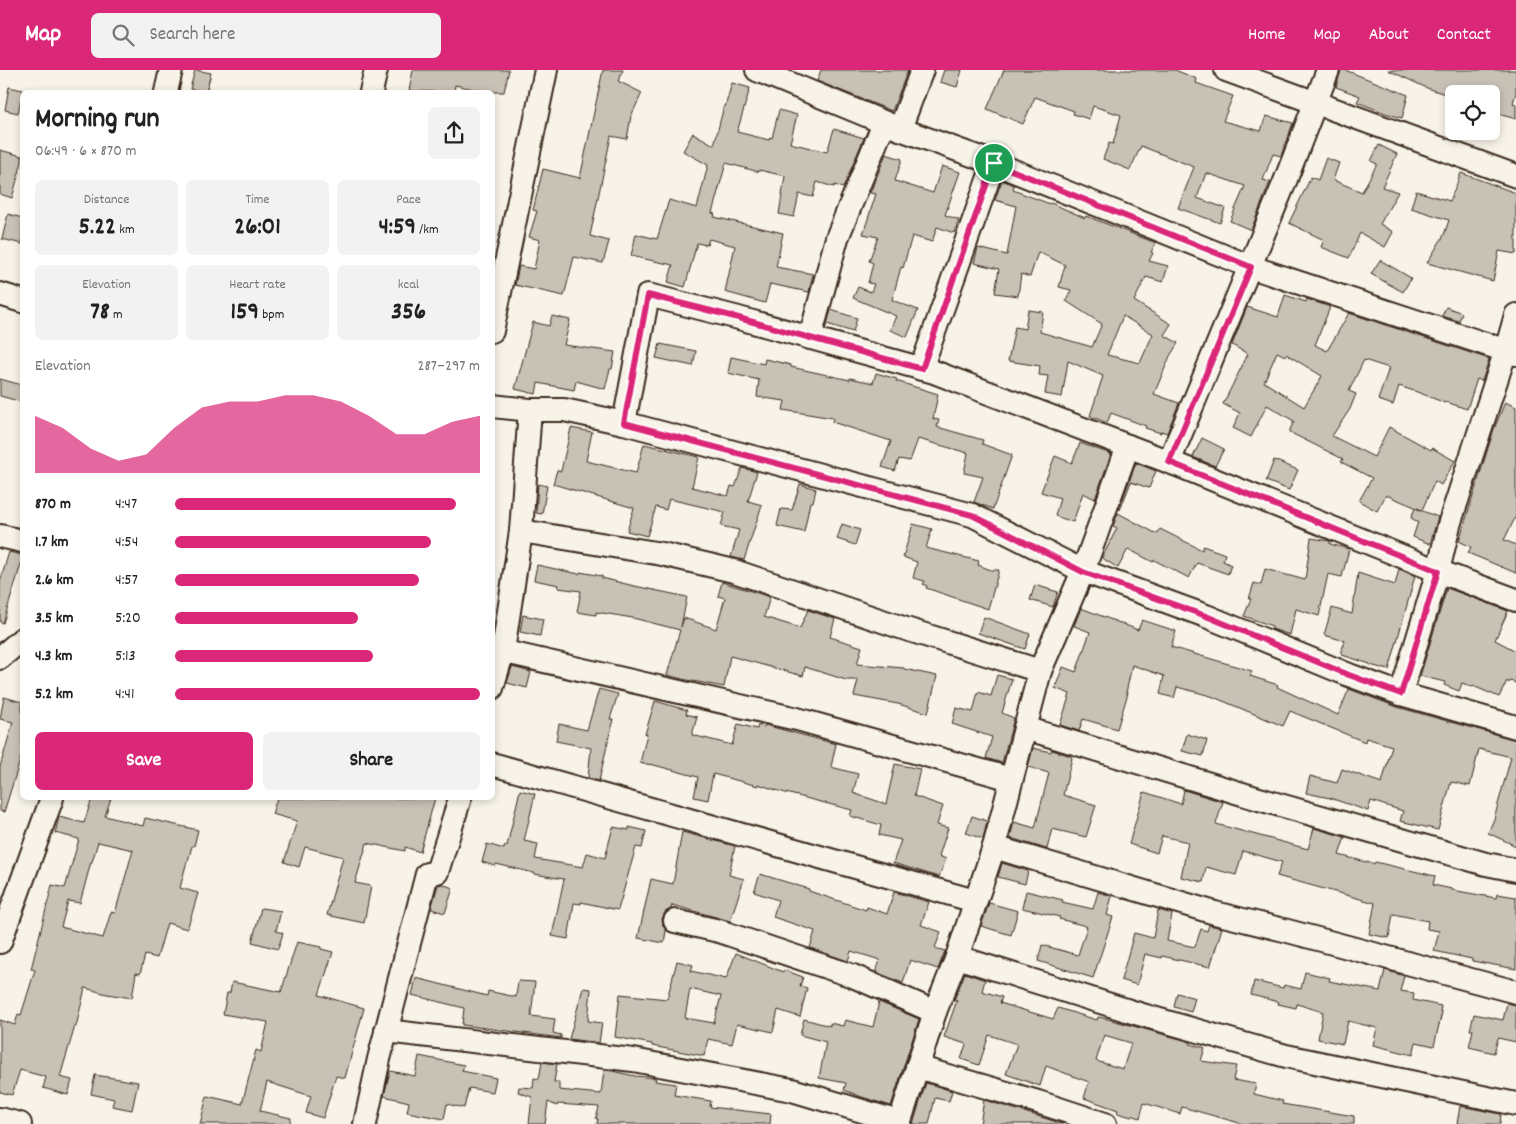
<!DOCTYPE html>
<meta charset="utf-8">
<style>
body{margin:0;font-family:Dekko,sans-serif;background:#f2f2f2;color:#222;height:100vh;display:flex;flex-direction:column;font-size:19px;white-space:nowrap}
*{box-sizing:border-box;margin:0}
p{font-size:16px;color:#767676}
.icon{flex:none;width:28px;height:28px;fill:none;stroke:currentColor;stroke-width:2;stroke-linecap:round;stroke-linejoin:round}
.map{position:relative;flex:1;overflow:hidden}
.side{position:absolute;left:20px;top:20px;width:475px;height:710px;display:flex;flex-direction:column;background:#fff;border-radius:8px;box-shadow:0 2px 8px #0003}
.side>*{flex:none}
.fabs{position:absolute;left:1445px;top:15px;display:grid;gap:10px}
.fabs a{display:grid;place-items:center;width:55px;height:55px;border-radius:8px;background:#fff;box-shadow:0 2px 8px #0003;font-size:25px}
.pin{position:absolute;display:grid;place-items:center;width:42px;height:42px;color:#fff;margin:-21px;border:2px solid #fff;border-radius:50%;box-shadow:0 1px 5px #0007}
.round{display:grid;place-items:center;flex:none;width:52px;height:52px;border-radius:8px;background:#f2f2f2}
.headline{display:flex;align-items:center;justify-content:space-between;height:85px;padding:0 15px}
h1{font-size:28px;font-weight:800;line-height:38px}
.stats{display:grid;grid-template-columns:repeat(3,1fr);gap:8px;height:85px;padding:5px 15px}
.stats div{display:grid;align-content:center;border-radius:8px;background:#f2f2f2;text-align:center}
.stats b{font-size:25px;font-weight:800}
.stats small{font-size:14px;font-weight:400}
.stats p{font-size:14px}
.chart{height:140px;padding:10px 15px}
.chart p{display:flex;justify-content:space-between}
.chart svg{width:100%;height:90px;margin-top:5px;fill:#db2777;opacity:.7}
.action{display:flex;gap:10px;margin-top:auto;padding:10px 15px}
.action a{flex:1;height:58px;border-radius:8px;background:#db2777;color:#fff;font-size:20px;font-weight:800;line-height:58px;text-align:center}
.action a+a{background:#f2f2f2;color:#222}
ul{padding:0 15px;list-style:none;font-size:16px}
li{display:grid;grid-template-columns:80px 60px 1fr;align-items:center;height:38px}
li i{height:12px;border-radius:6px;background:#db2777}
header{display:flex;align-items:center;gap:30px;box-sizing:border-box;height:70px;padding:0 25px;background:#db2777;color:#fff}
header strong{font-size:24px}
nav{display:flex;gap:28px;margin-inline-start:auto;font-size:18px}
.search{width:350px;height:45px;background:#f2f2f2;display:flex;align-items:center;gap:12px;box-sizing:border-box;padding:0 18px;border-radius:8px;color:#767676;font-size:19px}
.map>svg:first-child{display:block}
</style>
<header>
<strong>Map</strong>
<div class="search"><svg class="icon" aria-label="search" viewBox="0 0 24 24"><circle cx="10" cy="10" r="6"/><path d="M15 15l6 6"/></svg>Search here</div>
<nav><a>Home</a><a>Map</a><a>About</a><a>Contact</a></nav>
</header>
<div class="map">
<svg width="1516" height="1054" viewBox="0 0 1516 1054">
<rect width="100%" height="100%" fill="#f7f3e8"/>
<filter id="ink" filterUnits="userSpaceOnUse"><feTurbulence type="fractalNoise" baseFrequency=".02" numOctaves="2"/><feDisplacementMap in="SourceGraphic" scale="10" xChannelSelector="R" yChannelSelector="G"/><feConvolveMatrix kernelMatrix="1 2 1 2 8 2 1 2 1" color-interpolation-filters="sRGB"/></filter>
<g filter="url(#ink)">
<!-- building -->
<g fill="#c8c1b6" stroke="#3b2a1e" fill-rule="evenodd">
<path d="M195,0L211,3L206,22L190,19Z"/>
<path d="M413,0H509L504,22H488L455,15L454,22L409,21Z"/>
<path d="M603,0H623L618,11L642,23L631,46L627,69L611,66L590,166L609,171L603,193L574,187L564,226L515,215L519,196L534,199L540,170L529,167L537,141L533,140L543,99L580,108Z"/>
<path d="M821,0H908L892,41L817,11Z"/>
<path d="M944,0H962L957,17L940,12Z"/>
<path d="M1004,0H1175L1197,9L1196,13L1233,26L1223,51L1261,61L1266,46L1293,53L1281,86L1273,84L1263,110L1270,112L1251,160L1230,151L1245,116L1206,103L1197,128L1225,138L1220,153L1178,138L1194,97L1141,76L1130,100L1103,89L1109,73L1113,74L1121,45L1093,36L1089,49L1073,44L1074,41L1035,27L1023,54L987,39Z"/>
<path d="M1341,0H1345L1408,25L1402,48L1385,43L1357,32L1360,26L1336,17Z"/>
<path d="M1388,0H1516V23L1513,33L1516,34V49L1491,42V24H1454V27L1427,18Z"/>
<path d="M732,13L750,18L737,62L769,70L770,67L772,68L779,40L797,45L790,73L827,82L834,59L864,68L843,118L835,115L834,117L817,112L813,127L799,124L794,147L779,144L785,106L759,100V102L726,93L712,143L715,144L714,147L783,163L776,197L813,204L809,222L770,214L765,233L725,222L735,176L709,169L707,175L697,173L685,217L668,212L673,195L631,186L636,164L657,169L669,130L697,138L708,95L683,81L693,63L714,75L724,36L725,37Z"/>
<path d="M9,17L23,20L18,43L5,40Z"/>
<path d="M1379,75L1397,84L1382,117L1398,122L1380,154L1393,162L1385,177L1360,163L1349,188L1321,177L1324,170L1289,153L1311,107L1318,110L1326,88L1339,93L1333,110L1362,122L1377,94L1371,91Z"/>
<path d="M0,80L22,86V92L12,128L0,124Z"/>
<path d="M886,84L902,89L895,111L933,123L942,96L960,102L945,145L959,150L954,163L937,157L932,172L912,166L903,198L901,197L892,230L918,240L907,267L890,260L896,246L853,228L858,217L871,222L874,214L868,213L873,193L869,191L878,167L863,164L876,124L870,123Z"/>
<path d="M1461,103L1516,123V184L1499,181L1493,211L1427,193L1444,165L1449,150L1411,138L1416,121L1450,131Z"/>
<path d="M1002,110L1014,115L1013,120L1050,134L1051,133L1085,148L1086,146L1156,173L1151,182L1153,183L1149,191L1168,196L1163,212L1146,207L1134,231L1171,254L1164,265L1178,273L1170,286L1154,324L1179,333L1167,363L1161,361V363L1145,358L1146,356L1111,343L1107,353L1090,346L1103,306L1068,291L1062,327L1045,324L1048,306L1039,305L1040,296L1008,291L1015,257L1025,259L1028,240L1043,242L1040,262L1092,277L1102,254L1066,231L1071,220L1059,217L1065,195L1038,182L1030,207L1021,204L1018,226L995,223L999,199L974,193L978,178L1007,185L1016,136L995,130ZM1123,246L1153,264L1140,293L1107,285Z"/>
<path d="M8,144L22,148V174L2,169Z"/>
<path d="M1380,190L1411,208L1403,222L1371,204Z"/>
<path d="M1285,225L1306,232L1307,229L1330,237L1315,275L1327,281L1349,243L1489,289L1482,311L1477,309L1467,339L1446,332L1445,333L1420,323L1399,316L1393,335L1378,330L1389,298L1364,290L1349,321L1356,324L1350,339L1332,366L1374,387L1389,357L1431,380L1432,378L1455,391L1441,415L1435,411L1422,440L1386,425L1377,441L1359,431L1372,408L1341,392L1343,389L1289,362L1294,351L1267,335L1251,367L1233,358L1240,343L1223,334L1248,284L1232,275L1247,237L1278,247ZM1277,282L1285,286L1286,284L1322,306L1304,337L1264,312Z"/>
<path d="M1446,237L1462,243L1459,251L1442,246Z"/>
<path d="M831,240L857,248L853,262L827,254Z"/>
<path d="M552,246L570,250L564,275L615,282L612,299H610L605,319L576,311L574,320L538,313L536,324L515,319L533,252L549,256Z"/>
<path d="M660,274L696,281L693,296L656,288Z"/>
<path d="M731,287L764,294L765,289L791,295V297L850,310V308L873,313L876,303L897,309L896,311L938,324L933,349L939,350L937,357L983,370L982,374L1012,385L993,439L974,432L983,407L964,403L968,383L918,369L910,391L899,389L895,401L882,397L891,371L832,352L833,348L783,340L785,331L757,327L759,310L728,303Z"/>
<path d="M0,309L22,315V332L0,326Z"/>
<path d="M1505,332L1516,337V446L1504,470L1516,475V503L1468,483L1471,477L1459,471L1494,359Z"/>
<path d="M571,358L592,362L586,391L636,403L644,374L699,387L692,417L728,426L731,416L735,417L742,398L757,402L748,431L762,435L744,490L731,487L739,460L721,456L725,442L669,429L666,440L656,437L647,466L627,461L634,438L553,414L557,400L561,401Z"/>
<path d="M1202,368L1224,379L1215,396L1193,387Z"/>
<path d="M1080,373L1111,384L1095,429L1083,423L1073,452L1055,446L1060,428L1041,422L1055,386L1072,393Z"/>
<path d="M1274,390L1298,400L1289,420L1266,411Z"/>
<path d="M1136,393L1156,401L1149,418L1131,412L1120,440L1119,439Z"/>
<path d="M538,414L547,416L542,444L536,443Z"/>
<path d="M800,414L816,419L813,432H810L804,462L777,456L781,439L792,440Z"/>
<path d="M1415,438L1438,447L1430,474L1413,467L1418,452L1411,448Z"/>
<path d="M1118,443L1157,464L1160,459L1202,480L1203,476L1225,484L1223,491L1231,495L1228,504L1197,493L1189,508L1154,490L1153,492L1128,479L1118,498L1102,488L1117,458L1113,456Z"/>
<path d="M842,454L860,460L855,475L837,469Z"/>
<path d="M913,454L932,459L926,478L979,491L978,495L991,500H999L988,539L926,518L927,516L923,514L925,511L913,508L917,492L903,487Z"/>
<path d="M1311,468L1330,471V474L1349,479L1342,507L1328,504L1319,546L1296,539L1290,565L1272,559V556L1244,546L1251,529H1249L1254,513L1261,515L1265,499L1305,510Z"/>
<path d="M9,482L22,485V491L3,553L0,552V512Z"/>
<path d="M537,495L579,504L580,502L602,506V508L630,515L687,527L681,557L684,548L716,559L725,528L718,526L722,512L770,527L764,547L800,558L808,540L835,549L830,567L862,577L857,594L904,598V599L937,606L928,643L898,634L854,626L858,610H846L805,597L803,606L730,586L724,617L682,609L667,605L680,560L633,548L596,542V545L577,542L581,521L558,518L559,515L534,510Z"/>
<path d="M1399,499L1415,506L1389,600L1370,595V594L1342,585V579L1345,571L1324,565L1332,538L1352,544L1358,503L1395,515Z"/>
<path d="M1035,515L1058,522L1053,537L1030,530Z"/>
<path d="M1447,518L1508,541L1495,570L1516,581V613L1510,611L1509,613L1507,611L1499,627L1473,616V617L1462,613L1459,621L1444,615L1445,612L1420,606Z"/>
<path d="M1081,538L1138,560L1142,550L1176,561L1171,577L1252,601L1250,606L1278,615L1277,617L1338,645L1349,619L1397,637L1516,670V776L1488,763L1494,749L1511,687L1479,679L1470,716L1451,712L1438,760L1400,751L1403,741L1371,731L1368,741L1330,728L1306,723L1310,706L1337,713L1342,699L1382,713L1392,676L1366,668L1365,672L1290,641L1283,656L1211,626L1177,617L1174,628L1160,624L1164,606L1132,595L1126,623H1128L1117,659L1083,649L1079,661L1060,655L1070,624L1055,618L1063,597L1076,602L1090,562L1074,556Z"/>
<path d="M523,545L543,549L540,566L520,562Z"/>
<path d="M984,547L1030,564L1025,579L978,563Z"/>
<path d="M512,597L531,602L527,618L507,613Z"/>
<path d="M997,605L1012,609L1002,643L1014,648L1002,693L986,688L992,667L952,654L956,638L973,642L978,622L991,626Z"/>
<path d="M599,619L618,624L610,649H613L599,711L588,708L591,678L556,671L559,654L587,660Z"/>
<path d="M4,627L22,632V684L4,742L0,741V697L13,652L0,649Z"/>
<path d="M655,631L687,640L686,644L697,647L692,665L732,675L738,654L757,659L758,655L764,657L765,655L836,674L831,697L858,704L853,723L886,734L895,694L920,699L914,726L943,736L937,755L948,758L939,786L946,789L939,807L893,793L901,770L879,765L881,755L850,746L852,740L782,722L758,714V716L713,704L708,730L694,727L698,707L654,695L640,693L647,664H645Z"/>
<path d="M1187,664L1207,670L1203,686L1182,681Z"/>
<path d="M1033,678L1051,682L1052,680L1071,686V687L1072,688L1063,725L1096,735L1086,767L1052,759L1047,779L1010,768L1014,752L1035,758L1049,703L1028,697Z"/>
<path d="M520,720L535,724L524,771L538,774L535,789L583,797L587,783L605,788L613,757L629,760V757L646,761L642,778L636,777L618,840L581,832V834L574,833L568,869L552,866L564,809L534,804V803L496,794L495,796L482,792L487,774L504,779L505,776H507Z"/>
<path d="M1184,720L1223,732L1216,754L1308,779L1314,758L1345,767L1339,785L1374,794L1375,792L1435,806L1433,815L1452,819V820L1496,828L1497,824L1516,827V899L1472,891V889L1434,881L1439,861L1427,859L1428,851L1393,844L1389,868L1369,864L1375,833L1277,806L1282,792L1243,781L1236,805L1206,797L1203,812L1181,807L1188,772L1162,766L1157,783L1129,774L1144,722L1181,734Z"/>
<path d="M92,728H111L105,746L143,756L145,748L198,760L194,776H192L188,791H187L180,818L198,823L191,847L187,859L167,853L157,888L145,885L140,904L136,903L132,928L107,924L85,918L76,957L75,956L60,1007L72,1010L68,1025L43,1018L46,1007L20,1000L12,1025L0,1022V950L15,955L18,944L21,945L35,900L31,899L52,815L65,818L79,769L55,763L59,747L84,753ZM98,772L133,780L115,843L111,842L103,868L61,857L68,831L80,833L91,792H92Z"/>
<path d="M277,728H435L420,782L405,777V781L367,773L355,813L371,816L364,853L327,845L343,787L305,777L299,797L284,792L297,751L272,744Z"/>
<path d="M972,746L987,751L983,769L966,763Z"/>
<path d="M682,762L735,776L729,805L744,809L730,851L672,835L671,839L665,842L662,849L663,855L666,861L664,873L638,868L651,809L673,814Z"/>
<path d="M1002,793L1028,801L1025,814L998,807Z"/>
<path d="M760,804L809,819V821L866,840L867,837L887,844L894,822L929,832L921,855L941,862L935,878L945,881L938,899L910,890L903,913L876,902L880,890L851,881L848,891L810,878L815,861L773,847L778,830L754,822Z"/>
<path d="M442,814L453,818L445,843L431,839L438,815Z"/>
<path d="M1026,821L1063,830L1062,832L1093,839L1098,822L1112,826L1107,845L1113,847L1093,908L1038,891L1042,875L1078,885L1087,857L1086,856L1059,849L1060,847L1022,838Z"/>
<path d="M989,833L1018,841L1011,865L981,856Z"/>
<path d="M261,838L281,841L276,861L283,863L278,879L252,872Z"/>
<path d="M1158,840L1172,844L1167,871L1195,877L1201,859L1207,861L1209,855L1222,858L1210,897L1162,886V888L1145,884L1137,915L1121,910L1134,863L1153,868Z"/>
<path d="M297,872L321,877V879L333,882L319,925L364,938L345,1008L336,1006L323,1048L306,1043L311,1026L267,1012L260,1041L291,1048L290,1054H200L207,1026L242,1034L256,980L261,982L268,952L223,944L227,923H230L232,912L281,922Z"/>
<path d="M736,883L783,902L784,900L803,907L800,916L807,918L800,947L778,940L773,962L737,954L732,974L708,969L704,986L652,976V974L615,967L620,924L667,929L677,891L693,895L691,901L726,909ZM690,919L721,926L714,953L685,948Z"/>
<path d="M1385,900L1404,906L1400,921L1414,923L1413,930L1441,936L1440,942H1442L1434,976L1416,972L1413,985L1373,975L1377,958L1348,951L1343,974L1318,969L1323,942L1297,934L1296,938L1278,934L1279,932L1251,925L1254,911L1283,918L1284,915L1301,919L1305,902L1330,908L1329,911L1380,921Z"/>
<path d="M965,903L985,910L982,921L1002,927L1000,933L1053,949L1058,938L1097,950L1098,947L1108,949L1191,972L1190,974L1205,978L1201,991L1236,996L1233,1010L1256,1014L1254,1024L1283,1031L1282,1034L1354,1046V1054H1243L1182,1037L1180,1044L1144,1033L1140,1048L1132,1045V1047L1117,1043L1118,1040L1084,1028L1089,1012L1046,996L1040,1016L1006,1004L1017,974L989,965L979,995L961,989L966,974L944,967L957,930H954ZM1104,965L1131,973L1123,999L1096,991Z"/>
<path d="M416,908L487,926L488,921L516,927L518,911L535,912L531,946L555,949L553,963L561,965V968L462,955L464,938L412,925Z"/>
<path d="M583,918L591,919L588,951L602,953L599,973L569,969Z"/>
<path d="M1177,923L1195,928L1191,942L1174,937Z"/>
<path d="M879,932L919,949L891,1036L862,1027L844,1020L846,1013L819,1008L826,972L800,965L804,949L830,956V953L843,956L845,950L873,957Z"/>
<path d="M1507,933L1516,935V972L1498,968L1494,983L1469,977L1473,960H1470L1474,944L1503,950Z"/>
<path d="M419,986L464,995L462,1001L496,1008L493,1022L469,1018L464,1038L447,1034L444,1049L407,1042L409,1032L384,1026L390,1001L415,1006Z"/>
<path d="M542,992L557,994L554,1012H559V1020L601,1024L604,1000L612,1001L635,1006L656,1008L655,1011L676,1014L674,1025L711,1031L710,1037L771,1044L770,1054H597L598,1049H596L599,1037L558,1034L557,1036L548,1032L545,1054H529L532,1027L518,1022L519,1017L533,1018L534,1008L539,1009Z"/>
<path d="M95,1005L138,1012L132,1040L112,1036L114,1029L91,1024Z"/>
<path d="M926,1013L952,1021L949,1031L935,1028L929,1054H913Z"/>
<path d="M984,1030L1034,1045L1063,1054H980Z"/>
<path d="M1460,1036L1501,1044L1500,1054H1457Z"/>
</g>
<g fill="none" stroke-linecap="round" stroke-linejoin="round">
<!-- minor casing -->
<g stroke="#3b2a1e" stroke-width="26">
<g id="minor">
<path d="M757,0L900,59L994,93L1251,197L1516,284"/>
<path d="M1226,0L1516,106"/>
<path d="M166,22L171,0"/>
<path d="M371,22L376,0"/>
<path d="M900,59L922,0"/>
<path d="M0,224L22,231"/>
<path d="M492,261L546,0"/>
<path d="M810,268L837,168L884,53"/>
<path d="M921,299L994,93"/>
<path d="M492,336L530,340H564L624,353L972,445L1083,501L1206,546L1349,605L1401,624L1516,657"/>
<path d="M624,353L648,225L735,247L934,302L1180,396L1438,501L1516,530"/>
<path d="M1169,392L1284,114L1328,0"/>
<path d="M521,461L662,484L734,501L906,559L1040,601"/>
<path d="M0,466L22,471"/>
<path d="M492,579L797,649L1011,709"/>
<path d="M0,588L22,569"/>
<path d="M492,618L503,581L521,461L530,340"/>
<path d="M1401,624L1438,501L1449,455L1506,280L1516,245"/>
<path d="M1025,658L1259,729L1486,794L1516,800"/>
<path d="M492,694L975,831"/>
<path d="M994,777L1215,843L1284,860L1516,922"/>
<path d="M675,851L719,861L853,906L935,942"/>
<path d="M0,872L52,728"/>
<path d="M957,887L1139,944L1286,986L1516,1034"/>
<path d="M386,961L633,990L792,1020L899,1052"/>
<path d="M917,997L1038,1032L1105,1054"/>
<path d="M0,1049L20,1054"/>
<path d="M365,1054L379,989L427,804L437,802L460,728"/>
<path d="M899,1054L935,942L957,887L994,777L1040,601L1083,501L1128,376"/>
</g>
</g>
<!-- minor -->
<use href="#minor" stroke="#f7f3e8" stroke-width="22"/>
</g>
</g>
<g fill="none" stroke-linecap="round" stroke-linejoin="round" filter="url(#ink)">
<!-- route casing -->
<g stroke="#fff" stroke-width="10">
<path id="route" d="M994,93L1251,197L1169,392L1438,501L1401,624L1349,605L1206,546L1083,502L972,445L624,353L648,225L735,247L922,299Z"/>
</g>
<!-- route -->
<use href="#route" stroke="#db2777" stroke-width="6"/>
</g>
</svg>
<div class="fabs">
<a><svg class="icon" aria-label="locate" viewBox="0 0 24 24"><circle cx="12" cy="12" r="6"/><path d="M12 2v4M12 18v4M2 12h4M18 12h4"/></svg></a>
</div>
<div class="pin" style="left:994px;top:93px;background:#1e9e55"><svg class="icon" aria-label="arrive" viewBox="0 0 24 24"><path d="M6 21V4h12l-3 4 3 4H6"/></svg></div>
<section class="side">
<div class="headline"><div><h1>Morning run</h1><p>06:49 · 6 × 870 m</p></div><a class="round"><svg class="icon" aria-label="share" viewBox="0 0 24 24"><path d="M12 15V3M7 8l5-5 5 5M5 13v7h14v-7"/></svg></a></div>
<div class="stats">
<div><p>Distance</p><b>5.22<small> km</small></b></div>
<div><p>Time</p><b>26:01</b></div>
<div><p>Pace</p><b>4:59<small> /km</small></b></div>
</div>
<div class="stats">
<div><p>Elevation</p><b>78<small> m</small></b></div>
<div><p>Heart rate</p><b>159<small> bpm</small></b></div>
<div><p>kcal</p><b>356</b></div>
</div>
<div class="chart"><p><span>Elevation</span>287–297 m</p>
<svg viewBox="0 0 160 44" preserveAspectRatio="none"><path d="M0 44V16L10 22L20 32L30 38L40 35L50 22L60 12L70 9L80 9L90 6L100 6L110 9L120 16L130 25L140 25L150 19L160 16V44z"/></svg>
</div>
<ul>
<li><b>870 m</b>4:47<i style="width:92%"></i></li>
<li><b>1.7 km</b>4:54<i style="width:84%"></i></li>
<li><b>2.6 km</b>4:57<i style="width:80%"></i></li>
<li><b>3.5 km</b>5:20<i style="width:60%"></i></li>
<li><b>4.3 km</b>5:13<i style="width:65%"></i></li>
<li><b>5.2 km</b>4:41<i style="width:100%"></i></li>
</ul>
<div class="action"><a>Save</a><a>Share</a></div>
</section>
</div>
